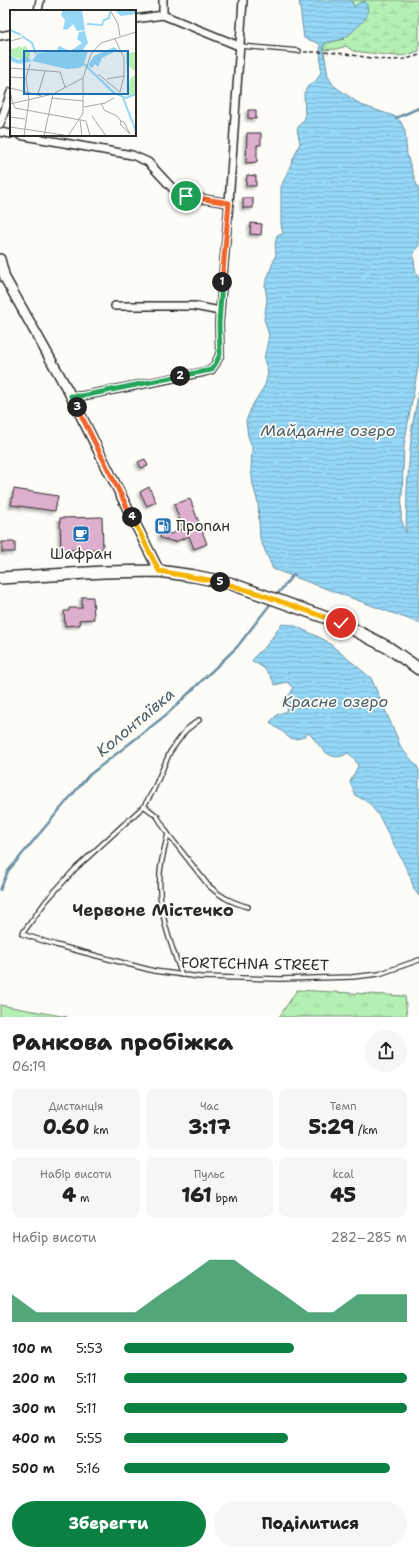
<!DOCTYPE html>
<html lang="uk">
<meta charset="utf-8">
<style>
body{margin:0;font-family:"Shantell Sans",sans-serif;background:#f6f6f6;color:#222;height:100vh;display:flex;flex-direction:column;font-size:15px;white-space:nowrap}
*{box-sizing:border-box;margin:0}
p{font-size:13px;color:#767676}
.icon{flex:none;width:22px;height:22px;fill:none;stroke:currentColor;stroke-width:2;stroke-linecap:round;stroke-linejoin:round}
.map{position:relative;height:1017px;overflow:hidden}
.drawer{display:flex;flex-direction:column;background:#fff;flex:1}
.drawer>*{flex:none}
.pin{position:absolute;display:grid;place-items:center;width:34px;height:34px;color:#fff;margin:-17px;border:2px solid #fff;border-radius:50%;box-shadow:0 1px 4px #0007}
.km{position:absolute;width:20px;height:20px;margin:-10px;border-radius:50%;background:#222;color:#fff;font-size:11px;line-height:20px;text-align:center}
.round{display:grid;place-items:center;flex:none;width:42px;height:42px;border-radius:21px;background:#f6f6f6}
.head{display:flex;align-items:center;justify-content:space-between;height:68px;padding:0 12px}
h1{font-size:22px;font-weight:800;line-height:30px}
.stats{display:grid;grid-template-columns:repeat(3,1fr);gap:6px;height:68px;padding:4px 12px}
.stats div{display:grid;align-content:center;border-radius:8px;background:#f6f6f6;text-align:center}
.stats b{font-size:20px;font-weight:800}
.stats small{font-size:11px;font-weight:400}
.stats p{font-size:11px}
.chart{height:112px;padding:8px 12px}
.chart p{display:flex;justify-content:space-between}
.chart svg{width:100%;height:72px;margin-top:4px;fill:#0b8043;opacity:.7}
.button{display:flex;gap:8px;margin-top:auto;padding:8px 12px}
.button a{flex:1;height:46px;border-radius:24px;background:#0b8043;color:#fff;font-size:16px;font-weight:800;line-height:46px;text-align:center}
.button a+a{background:#f6f6f6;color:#222}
ul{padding:0 12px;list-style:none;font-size:13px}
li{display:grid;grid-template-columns:64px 48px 1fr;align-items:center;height:30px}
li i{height:10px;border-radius:5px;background:#0b8043}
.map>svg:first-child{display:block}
</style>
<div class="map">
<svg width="419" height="1017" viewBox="0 0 419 1017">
<defs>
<pattern id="wetland-marsh" width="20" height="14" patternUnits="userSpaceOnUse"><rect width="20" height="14" fill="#b4efb3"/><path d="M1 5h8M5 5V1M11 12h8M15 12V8" fill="none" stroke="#9bcd9a"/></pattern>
<pattern id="park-tufts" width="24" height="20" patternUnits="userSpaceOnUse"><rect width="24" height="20" fill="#b4efb3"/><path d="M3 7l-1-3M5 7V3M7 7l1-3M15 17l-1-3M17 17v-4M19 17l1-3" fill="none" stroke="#9bcd9a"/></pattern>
<pattern id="water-rules" width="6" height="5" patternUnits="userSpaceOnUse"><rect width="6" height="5" fill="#95d7f7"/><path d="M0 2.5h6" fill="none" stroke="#81b9d4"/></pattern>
<filter id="shadow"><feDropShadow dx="-2.5" dy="2.5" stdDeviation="1" flood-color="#0004"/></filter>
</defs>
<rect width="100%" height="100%" fill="#fdfcf7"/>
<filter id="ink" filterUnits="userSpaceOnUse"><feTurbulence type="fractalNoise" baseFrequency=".025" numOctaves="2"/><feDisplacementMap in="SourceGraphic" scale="8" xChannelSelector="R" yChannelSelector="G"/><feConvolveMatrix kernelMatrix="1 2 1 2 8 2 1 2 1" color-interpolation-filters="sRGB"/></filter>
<g filter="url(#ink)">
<!-- wetland -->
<path fill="url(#wetland-marsh)" stroke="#708d6f" d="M351,0H419V51L407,55L395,56L353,51L346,46L337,49L323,50V45L326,43L344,39L366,18L354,7Z"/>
<!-- park -->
<g fill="url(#park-tufts)" stroke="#708d6f">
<path d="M297,990L405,996L407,1017H279Z"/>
<path d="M0,1005L67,1017H0Z"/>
</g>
<!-- water -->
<g fill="url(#water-rules)" stroke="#6b92a5">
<path d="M299,0H351L354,7L359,3L365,1C372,15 364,21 354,30C351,33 348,36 344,38C338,42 329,40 323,45L328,76L333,85L361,105L394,116L401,122L405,131L407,155L419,192V245L413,254L416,274L419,278V362L404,445L401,519L406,533L407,488L412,427L419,390V445L417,447L419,451V623L273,569L260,539L258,503L253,485L251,468L252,447L248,436L246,421L252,406L265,385L268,373L264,359L269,335L264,319L267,300L265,285L276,254L275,244L277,235L283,234L281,225V187L300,143L297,129L305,118L304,93L308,86L316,81L321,72L320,45L318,43L304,38Z"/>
<path d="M282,624L293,625L325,640L371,678L397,737L401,748L417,766L419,771V896L414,889L410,876L402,860L379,816L369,803L355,795L350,782L358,766L354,758L348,753C330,765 320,746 309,733C303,738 295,741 288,737C286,735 285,733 283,732C278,728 275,728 270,722L278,714L285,712L290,704L285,698L291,693L293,688L287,682L275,685C269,672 266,668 252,661L257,654L266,646Z"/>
</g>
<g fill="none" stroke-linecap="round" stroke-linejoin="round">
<!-- stream -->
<g stroke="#6b92a5" stroke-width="2.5">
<path d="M396,118L419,108"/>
<path d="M276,596L292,576L295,575"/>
<path d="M0,890L8,871L88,776L166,715L237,647L272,602"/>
</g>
</g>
<!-- building -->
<g fill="#deaecd" stroke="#2b2b2b" filter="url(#shadow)">
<path d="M248,110H256V119L248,118Z"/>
<path d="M247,133H261V145H257V162L246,163Z"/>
<path d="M247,175L256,176V186H246Z"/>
<rect x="243" y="198" width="10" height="10"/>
<path d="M251,223L262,224L261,235L250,234Z"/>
<path d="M145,459L148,466L141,468L138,462Z"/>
<path d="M149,487L156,502L147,506L140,492Z"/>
<path d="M14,489L58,496L55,511L11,505Z"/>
<path d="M190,499L207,544L194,549L189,536L175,542L160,538L161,531L171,534L183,529L174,504Z"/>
<path d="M102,517L103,549L61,550L60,518Z"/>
<rect x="2" y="542" width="13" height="10"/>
<path d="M82,597H93L94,619L79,620L80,625L65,626L64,611H69V608H82Z"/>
</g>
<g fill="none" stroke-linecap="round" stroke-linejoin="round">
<!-- service casing -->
<g stroke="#2b2b2b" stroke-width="6">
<g id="service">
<path d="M240,46L299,51"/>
<path d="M199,720L186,730L170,752L153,791L144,806L75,869L46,901L22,934L56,945L154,971L200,977L280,979L352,977L379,974L419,960"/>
<path d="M144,806L157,816L168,834C165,847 161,860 160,873C157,908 170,943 182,975"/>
<path d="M168,834L208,885C221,897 231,902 248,907"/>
</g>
</g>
<!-- minor casing -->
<g stroke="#2b2b2b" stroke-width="10">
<g id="minor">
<path d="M163,0V15L239,46"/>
<path d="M38,11L40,0"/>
<path d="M135,19L163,15"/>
<path d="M0,36L11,34"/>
<path d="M0,124L11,92"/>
<path d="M0,132L11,134"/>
<path d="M19,135L132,155L148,162L174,190L185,196L229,203"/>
<path d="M115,306H194L220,311"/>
<path d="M71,396H82L204,372L211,370L216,363L220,354L219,323L229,203L243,0"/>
</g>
</g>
<!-- tertiary casing -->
<g stroke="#2b2b2b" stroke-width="12">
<path id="tertiary" d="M0,259L5,278L71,396L159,571"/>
</g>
<!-- secondary casing -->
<g stroke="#2b2b2b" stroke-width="14">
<path id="secondary" d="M0,578L104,572L159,571L194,576L229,583L341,623L389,648L419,669"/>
</g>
<!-- path -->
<path stroke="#2b2b2b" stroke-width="1.5" stroke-dasharray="4 3" stroke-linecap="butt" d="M304,52C318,52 332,52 345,54C370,57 395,65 419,55"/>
<!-- service -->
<use href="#service" stroke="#fdfcf7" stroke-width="3.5"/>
<!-- minor -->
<use href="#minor" stroke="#fdfcf7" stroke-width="7"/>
<!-- tertiary -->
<use href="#tertiary" stroke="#fdfcf7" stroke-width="9"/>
<!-- secondary -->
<use href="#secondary" stroke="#fdfcf7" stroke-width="11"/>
</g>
</g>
<g fill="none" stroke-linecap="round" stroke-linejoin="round" filter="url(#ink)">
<!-- split-1 casing -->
<g stroke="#fff" stroke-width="8">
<path id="split-1" d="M186,196L229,203L222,282"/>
</g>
<!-- split-2 casing -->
<g stroke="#fff" stroke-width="8">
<path id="split-2" d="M180,376L211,370L216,363L220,354L219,323L222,282"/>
</g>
<!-- split-3 casing -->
<g stroke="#fff" stroke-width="8">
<path id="split-3" d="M77,407L71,396H82L180,376"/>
</g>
<!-- split-4 casing -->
<g stroke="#fff" stroke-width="8">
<path id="split-4" d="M77,407L132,517"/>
</g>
<!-- split-5 casing -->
<g stroke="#fff" stroke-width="8">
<path id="split-5" d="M132,517L159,571L220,582"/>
</g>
<!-- split-6 casing -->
<g stroke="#fff" stroke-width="8">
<path id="split-6" d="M220,582L260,594L341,623"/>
</g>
<!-- split-1 -->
<use href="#split-1" stroke="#f0652b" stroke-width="5"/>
<!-- split-2 -->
<use href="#split-2" stroke="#22a559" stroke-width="5"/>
<!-- split-3 -->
<use href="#split-3" stroke="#22a559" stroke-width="5"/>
<!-- split-4 -->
<use href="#split-4" stroke="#f0652b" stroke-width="5"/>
<!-- split-5 -->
<use href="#split-5" stroke="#f5b400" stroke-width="5"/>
<!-- split-6 -->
<use href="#split-6" stroke="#f5b400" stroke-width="5"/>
</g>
<!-- icons -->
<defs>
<g id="fuel-square" transform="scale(0.9)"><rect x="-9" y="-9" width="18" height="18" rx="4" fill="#1f6fb2" stroke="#fdfcf7"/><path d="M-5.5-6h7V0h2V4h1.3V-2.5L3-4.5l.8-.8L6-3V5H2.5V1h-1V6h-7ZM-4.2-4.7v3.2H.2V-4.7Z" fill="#fff"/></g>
<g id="cafe-square" transform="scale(0.9)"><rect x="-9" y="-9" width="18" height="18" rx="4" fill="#1f6fb2" stroke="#fdfcf7"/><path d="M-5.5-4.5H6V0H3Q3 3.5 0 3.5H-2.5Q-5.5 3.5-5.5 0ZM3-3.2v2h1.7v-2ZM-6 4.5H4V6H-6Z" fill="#fff"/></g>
</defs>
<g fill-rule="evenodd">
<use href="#fuel-square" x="163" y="526"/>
<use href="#cafe-square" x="81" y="534"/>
</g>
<g text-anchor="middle" stroke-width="3.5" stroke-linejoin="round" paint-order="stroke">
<!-- poi labels -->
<g font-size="15" fill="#2b2b2b" stroke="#fdfcf7" text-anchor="start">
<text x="176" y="531">Пропан</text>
<text x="81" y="559" text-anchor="middle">Шафран</text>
</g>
<!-- street labels -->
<g font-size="15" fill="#2b2b2b" stroke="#fdfcf7">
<text transform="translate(255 964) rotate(1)" y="5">FORTECHNA STREET</text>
</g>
<!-- water labels -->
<g font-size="16" font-style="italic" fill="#4b5f68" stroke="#fdfcf7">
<text x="328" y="436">Майданне озеро</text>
<text x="335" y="707">Красне озеро</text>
<text transform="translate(135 722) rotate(-40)" y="6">Колонтаївка</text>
</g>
<!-- quarter labels -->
<g font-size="17" font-weight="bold" fill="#2b2b2b" stroke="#fdfcf7">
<text x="153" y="916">Червоне Містечко</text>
</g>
</g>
<!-- overview -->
<g transform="translate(10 10)">
<rect width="126" height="126" fill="#fdfcf7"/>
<path d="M15,35L20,43L19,51L0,46V39L7,38L8,36L13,38Z" fill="#b4efb3"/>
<path d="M126,42V62L116,54V43ZM126,64V83L117,86L120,69Z" fill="#b4efb3"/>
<path d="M53,0H72L75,20L67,21L63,14L57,20L53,19L55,10L51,5ZM104,0H126V4L111,6ZM75,21L78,33L73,39L78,41L73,56L69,58L57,59L22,51L10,54L2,52L0,48L1,46L9,50L15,46L22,51L28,43L49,41L47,39L49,36L60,41L72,33L67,29L69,22ZM104,37L108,40L92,48L88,57L85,54L82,58L78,55L84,46Z" fill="#95d7f7"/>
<path fill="none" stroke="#95d7f7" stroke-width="2" d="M77,14L92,15L94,10L99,8L100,2M0,20L11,25M12,26L22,33L26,44M73,53L104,83L116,88L126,84M113,88L126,121"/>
<path fill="none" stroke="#a9a8a5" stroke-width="1" d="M100,0L108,14L110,26M0,31L12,28M0,58L50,62L55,77M88,64L110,82L114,66V48L105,29M0,67L16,68L20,54M97,69L114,66M0,78L32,86M0,81L3,94M28,84L35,61M41,88L74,91M91,93L94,100L107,106L111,111M0,94L43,84L73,68M3,94L5,98L76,111L80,126M74,97L95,93L104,88M82,106L96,126M0,107L15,109M70,110L72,126M111,111L114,112L120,124L110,114ZM0,117L54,125M14,126L19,90L16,68M34,126L43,84M58,126L73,103V68L81,44L91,33L126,22"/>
<path fill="#1f6fb2" fill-opacity="0.15" stroke="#1f6fb2" stroke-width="2" d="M14,41H118V84H14Z"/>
<rect width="126" height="126" fill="none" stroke="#2b2b2b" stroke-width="2"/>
</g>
</svg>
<div class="pin" style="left:186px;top:196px;background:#1e9e55"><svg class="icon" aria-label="arrive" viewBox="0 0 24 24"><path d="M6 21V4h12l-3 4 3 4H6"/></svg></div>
<div class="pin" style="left:341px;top:623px;background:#d93025"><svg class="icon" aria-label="check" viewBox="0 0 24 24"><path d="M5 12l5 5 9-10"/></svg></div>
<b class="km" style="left:222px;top:282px">1</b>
<b class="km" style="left:180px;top:376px">2</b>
<b class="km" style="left:77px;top:407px">3</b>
<b class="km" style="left:132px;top:517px">4</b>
<b class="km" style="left:220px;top:582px">5</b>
</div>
<section class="drawer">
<div class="head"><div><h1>Ранкова пробіжка</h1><p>06:19</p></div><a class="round"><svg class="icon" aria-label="share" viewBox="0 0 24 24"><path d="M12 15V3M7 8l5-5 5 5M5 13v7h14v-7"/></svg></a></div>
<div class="stats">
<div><p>Дистанція</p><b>0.60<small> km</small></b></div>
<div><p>Час</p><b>3:17</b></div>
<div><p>Темп</p><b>5:29<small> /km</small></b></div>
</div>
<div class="stats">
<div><p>Набір висоти</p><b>4<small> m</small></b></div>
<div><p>Пульс</p><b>161<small> bpm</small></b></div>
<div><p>kcal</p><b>45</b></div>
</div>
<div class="chart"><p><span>Набір висоти</span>282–285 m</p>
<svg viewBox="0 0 160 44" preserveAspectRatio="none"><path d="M0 44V27L10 38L20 38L30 38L40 38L50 38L60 27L70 17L80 6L90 6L100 17L110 27L120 38L130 38L140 27L150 27L160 27V44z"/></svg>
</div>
<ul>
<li><b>100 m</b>5:53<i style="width:60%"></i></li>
<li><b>200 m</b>5:11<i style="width:100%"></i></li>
<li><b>300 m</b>5:11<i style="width:100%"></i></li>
<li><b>400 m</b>5:55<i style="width:58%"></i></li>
<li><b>500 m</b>5:16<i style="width:94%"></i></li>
</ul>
<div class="button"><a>Зберегти</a><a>Поділитися</a></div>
</section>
